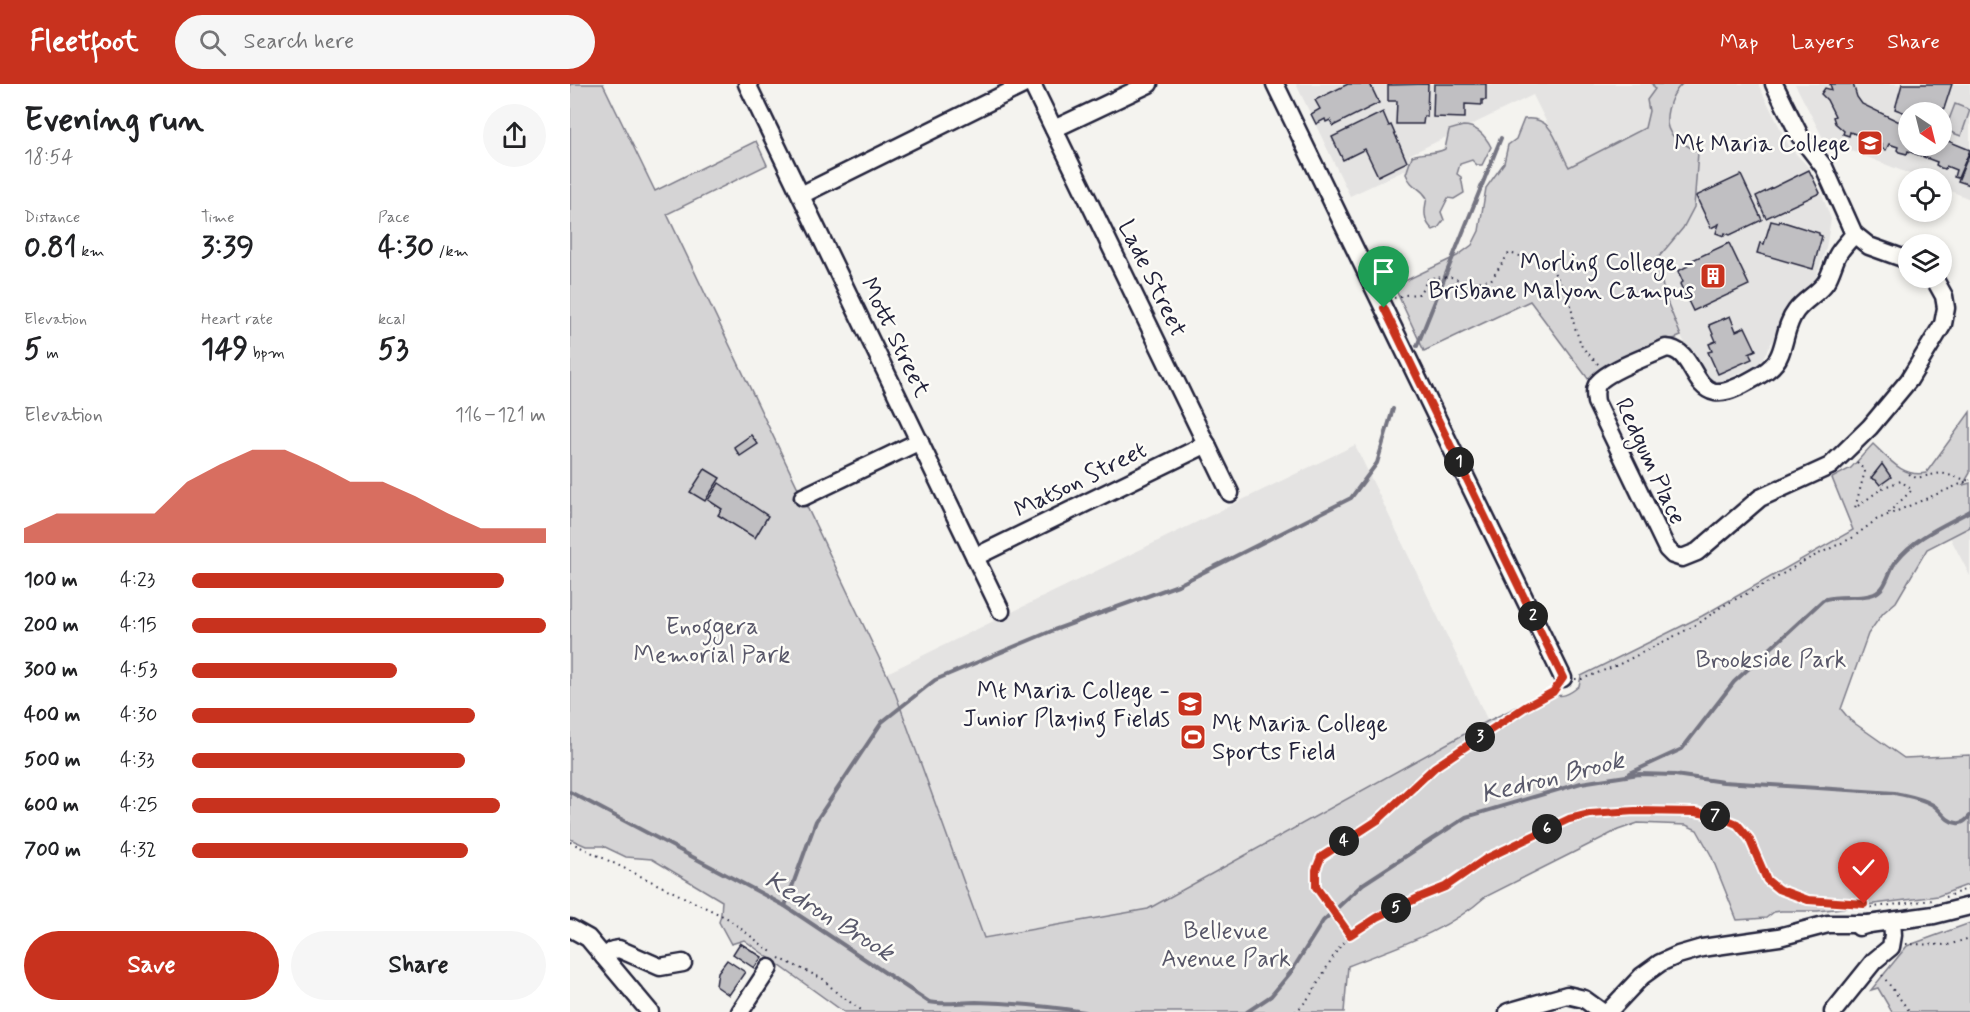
<!DOCTYPE html>
<meta charset="utf-8">
<style>
body{margin:0;font-family:Mynerve,sans-serif;background:#f6f6f6;color:#202124;height:100vh;display:flex;flex-direction:column;font-size:22px;white-space:nowrap}
*{box-sizing:border-box;margin:0}
p{font-size:20px;color:#757577}
.icon{flex:none;width:33px;height:33px;fill:none;stroke:currentColor;stroke-width:2;stroke-linecap:round;stroke-linejoin:round}
.map{position:relative;flex:1;overflow:hidden}
.side{display:flex;flex-direction:column;background:#fff;width:570px}
.side>*{flex:none}
.needle{width:39px;rotate:145deg}
.buttons{position:absolute;left:1328px;top:18px;display:grid;gap:12px}
.buttons a{display:grid;place-items:center;width:54px;height:54px;border-radius:50%;background:#fff;box-shadow:0 3px 9px #0003;font-size:30px}
.pin{position:absolute;display:grid;place-items:center;width:51px;height:51px;color:#fff;margin:-62px -26px;border-radius:50% 50% 50% 0;rotate:-45deg;box-shadow:0 0 6px #0007}
.pin .icon{rotate:45deg}
.km{position:absolute;width:30px;height:30px;margin:-15px;border-radius:50%;background:#222;color:#fff;font-size:16px;line-height:30px;text-align:center}
.round{display:grid;place-items:center;flex:none;width:63px;height:63px;border-radius:32px;background:#f6f6f6}
.overview{display:flex;align-items:center;justify-content:space-between;height:102px;padding:0 24px}
h1{font-size:33px;font-weight:800;line-height:45px}
.stats{display:grid;grid-template-columns:repeat(3,1fr);gap:9px;height:102px;padding:6px 24px}
.stats div{display:grid;align-content:center}
.stats b{font-size:30px;font-weight:800}
.stats small{font-size:16px;font-weight:400}
.stats p{font-size:16px}
.chart{height:168px;padding:12px 24px}
.chart p{display:flex;justify-content:space-between}
.chart svg{width:100%;height:108px;margin-top:6px;fill:#c8321e;opacity:.7}
.cta{display:flex;gap:12px;margin-top:auto;padding:12px 24px}
.cta a{flex:1;height:69px;border-radius:36px;background:#c8321e;color:#fff;font-size:24px;font-weight:800;line-height:69px;text-align:center}
.cta a+a{background:#f6f6f6;color:#202124}
ul{padding:0 24px;list-style:none;font-size:20px}
li{display:grid;grid-template-columns:96px 72px 1fr;align-items:center;height:45px}
li i{height:15px;border-radius:8px;background:#c8321e}
header{display:flex;align-items:center;gap:36px;box-sizing:border-box;height:84px;padding:0 30px;background:#c8321e;color:#fff}
header strong{font-size:28px}
nav{display:flex;gap:33px;margin-inline-start:auto;font-size:21px}
.search{width:420px;height:54px;background:#f6f6f6;display:flex;align-items:center;gap:15px;box-sizing:border-box;padding:0 21px;border-radius:33px;color:#757577;font-size:22px}
main{display:flex;flex:1;min-height:0}
.map>svg:first-child{display:block}
</style>
<header>
<strong>Fleetfoot</strong>
<div class="search"><svg class="icon" aria-label="search" viewBox="0 0 24 24"><circle cx="10" cy="10" r="6"/><path d="M15 15l6 6"/></svg>Search here</div>
<nav><a>Map</a><a>Layers</a><a>Share</a></nav>
</header>
<main>
<section class="side">
<div class="overview"><div><h1>Evening run</h1><p>18:54</p></div><a class="round"><svg class="icon" aria-label="share" viewBox="0 0 24 24"><path d="M12 15V3M7 8l5-5 5 5M5 13v7h14v-7"/></svg></a></div>
<div class="stats">
<div><p>Distance</p><b>0.81<small> km</small></b></div>
<div><p>Time</p><b>3:39</b></div>
<div><p>Pace</p><b>4:30<small> /km</small></b></div>
</div>
<div class="stats">
<div><p>Elevation</p><b>5<small> m</small></b></div>
<div><p>Heart rate</p><b>149<small> bpm</small></b></div>
<div><p>kcal</p><b>53</b></div>
</div>
<div class="chart"><p><span>Elevation</span>116–121 m</p>
<svg viewBox="0 0 160 44" preserveAspectRatio="none"><path d="M0 44V38L10 32L20 32L30 32L40 32L50 19L60 12L70 6L80 6L90 12L100 19L110 19L120 25L130 32L140 38L150 38L160 38V44z"/></svg>
</div>
<ul>
<li><b>100 m</b>4:23<i style="width:88%"></i></li>
<li><b>200 m</b>4:15<i style="width:100%"></i></li>
<li><b>300 m</b>4:53<i style="width:58%"></i></li>
<li><b>400 m</b>4:30<i style="width:80%"></i></li>
<li><b>500 m</b>4:33<i style="width:77%"></i></li>
<li><b>600 m</b>4:25<i style="width:87%"></i></li>
<li><b>700 m</b>4:32<i style="width:78%"></i></li>
</ul>
<div class="cta"><a>Save</a><a>Share</a></div>
</section>
<div class="map">
<svg width="1400" height="928" viewBox="0 0 1400 928">
<rect width="100%" height="100%" fill="#f4f3ef"/>
<filter id="ink" filterUnits="userSpaceOnUse"><feTurbulence type="fractalNoise" baseFrequency=".0167" numOctaves="2"/><feDisplacementMap in="SourceGraphic" scale="12" xChannelSelector="R" yChannelSelector="G"/><feConvolveMatrix kernelMatrix="1 2 1 2 8 2 1 2 1" color-interpolation-filters="sRGB"/></filter>
<g filter="url(#ink)">
<!-- built -->
<g fill="#e4e3e2" fill-rule="evenodd">
<path d="M726,0H1188L1219,62L1239,84L1252,111L1261,135L1256,164L1244,199L1227,213L1190,279L1149,299L1140,295L1123,272L1105,242L1094,210L1066,50L999,83L963,11L839,71L844,82L780,112Z"/>
<path d="M1225,0H1400V115L1371,103V94H1350L1254,56ZM1338,28H1371V62H1338Z"/>
<path d="M785,361L918,637L578,825L413,854L317,589Z"/>
<path d="M1400,443V492L1380,453Z"/>
</g>
<!-- green -->
<g fill="#d5d4d5" stroke="#7c7b88" stroke-width="1.5">
<path d="M0,0H33L85,107L186,57L197,81L97,130L323,603L414,854L578,825L918,637L980,607C990,616 1000,610 1009,602L1011,592L1132,532L1283,446L1262,394L1281,384L1303,360C1319,375 1333,394 1356,389L1400,328V389L1393,401L1400,399V443L1357,465L1326,518L1313,529L1298,550L1271,625L1280,636L1334,674L1400,671V800L1368,812L1248,827H1211L1204,828L1196,834L1167,836L1141,771L1127,746L1116,741L1068,739L1048,746L915,813C876,848 826,863 778,882L774,928H274L174,856L161,860L149,838C152,830 151,825 152,817L82,775L56,773L33,762H16L0,755Z"/>
<path d="M1082,0H1112C1100,11 1090,39 1103,52C1110,59 1121,63 1128,68L1124,123L1113,144L1088,174L1094,210L1111,252L1058,273L1019,296L960,217L854,267L824,202L887,172L902,161L909,147L916,104L934,79L938,61L946,55L954,35C984,31 986,61 999,83L1075,44L1079,27L1077,16L1085,5Z"/>
<path d="M1385,20L1400,26L1391,52L1375,46Z"/>
<path d="M893,42C906,42 915,51 921,63L912,81H907L902,76L890,80L887,90L891,93L894,109L884,115L878,114L871,128L874,136L868,144L863,146C853,137 854,126 857,114C850,102 842,105 836,90L842,72C855,67 863,71 875,65L879,46Z"/>
<path d="M1400,839V928H1322L1308,904L1301,906L1337,862Z"/>
</g>
<g fill="none" stroke-linecap="round" stroke-linejoin="round">
<!-- stream -->
<g stroke="#757582" stroke-width="4">
<path d="M847,262L931,54"/>
<path d="M1060,689L1112,665L1164,598L1253,516C1269,510 1289,516 1304,510C1318,504 1318,486 1327,476C1345,453 1375,441 1400,427"/>
<path d="M0,708L215,822L359,918C375,921 390,918 406,918C442,919 479,922 515,928"/>
<path d="M215,822L246,737L312,638L365,596L484,546L608,501L781,414L807,379L823,325"/>
<path d="M677,928L701,912L721,888L753,837L793,800L896,733L1011,699L1069,690L1105,691L1153,698L1325,709C1338,712 1352,714 1363,721C1371,726 1376,738 1387,739C1393,740 1396,736 1400,732"/>
</g>
</g>
<!-- building -->
<g fill="#c0bfc2" stroke="#22223b" stroke-width="1.5">
<path d="M778,0H800L809,19L763,42L760,36L756,38L755,35L746,40L741,30L750,25L745,16Z"/>
<path d="M858,0L857,33L854,32L853,40H826L827,17H818V1Z"/>
<path d="M864,0H916V16H912V21L895,20V34L863,33Z"/>
<path d="M1260,0H1283L1287,13L1292,20L1338,42V62H1371V54L1400,66L1388,94L1384,93L1386,86L1376,82L1375,85L1371,84L1366,81L1367,78L1338,67L1337,70L1329,68L1327,66L1328,63L1319,60L1316,66L1312,65V60L1298,55L1297,57L1290,54L1291,52L1280,48L1279,52L1273,50L1274,47L1265,39L1263,33L1265,32L1257,16L1251,10L1255,4L1262,6Z"/>
<path d="M1332,0H1382L1371,34V28H1353L1343,24L1341,28L1338,30L1325,25Z"/>
<path d="M813,28L819,42L821,41L837,78L808,92L795,65L773,76L762,53Z"/>
<path d="M1400,68V101L1388,97Z"/>
<path d="M1239,86L1250,109L1196,134L1186,112Z"/>
<path d="M1171,91L1192,136L1160,151L1155,149L1154,152L1146,149L1149,140L1141,144L1126,112Z"/>
<path d="M1201,137L1209,139L1210,137L1249,149V151L1252,152L1243,185L1187,169L1190,159L1194,160Z"/>
<path d="M1159,159L1179,201L1123,227L1110,200L1113,198L1108,187L1118,182L1116,179Z"/>
<path d="M1160,232L1166,247L1175,243L1186,266L1179,269L1182,275L1148,290L1138,268L1142,267L1139,260L1146,257L1139,241Z"/>
<path d="M181,351L188,360L170,372L164,363Z"/>
<path d="M1312,380L1321,393L1310,401L1306,396L1301,394Z"/>
<path d="M135,385L150,394L135,417L120,408Z"/>
<path d="M149,399L198,432L185,454L148,431L152,425L138,416Z"/>
<path d="M170,859L192,873L184,884L163,870Z"/>
<path d="M157,876L175,888L159,911L146,902L148,888Z"/>
</g>
<g fill="none" stroke-linecap="round" stroke-linejoin="round">
<!-- minor casing -->
<g stroke="#22223b" stroke-width="21">
<g id="minor">
<path d="M177,0L431,527"/>
<path d="M462,0L660,409"/>
<path d="M705,0L993,594"/>
<path d="M1204,0L1230,52L1254,83L1284,150L1299,162L1338,176"/>
<path d="M484,45L579,0"/>
<path d="M231,111L455,0"/>
<path d="M1284,150C1279,157 1271,164 1267,172C1263,181 1261,190 1256,198C1249,209 1235,215 1226,227C1216,240 1216,255 1210,270C1204,286 1186,293 1172,301C1163,305 1155,309 1145,308C1121,303 1123,265 1096,264C1080,272 1038,286 1028,299C1024,305 1025,311 1026,318L1097,465L1103,471L1112,474L1127,468L1190,414L1260,382L1300,343L1339,296L1373,240L1376,224L1374,212L1364,194"/>
<path d="M233,413L350,357"/>
<path d="M405,473L637,360"/>
<path d="M1289,843L1299,840L1364,831L1400,822"/>
<path d="M0,844L18,854L80,928"/>
<path d="M34,873L43,866L49,865L90,883L113,879"/>
<path d="M170,928L199,884"/>
<path d="M938,928L997,911L1014,915L1032,928"/>
<path d="M1038,928L1072,892L1090,879L1108,871L1132,864L1209,853L1258,840H1299"/>
<path d="M1263,928L1304,877L1321,863L1323,851L1322,837"/>
</g>
</g>
<!-- path -->
<g stroke="#22223b" stroke-width="2" stroke-dasharray="1.5 4.5" stroke-linecap="butt">
<path d="M824,214L834,211L849,210L859,194L881,193L898,199L921,196L939,169L979,180L1000,215L1004,241L1012,263L1029,281"/>
<path d="M1287,378L1295,387L1285,424L1314,403L1331,397L1342,406L1315,432"/>
<path d="M1339,390L1346,394L1371,389L1400,397"/>
<path d="M1005,595H1012L1048,581L1128,540L1151,523L1201,497L1234,477L1282,454L1306,436L1400,396"/>
<path d="M0,758L157,834L204,870"/>
<path d="M1375,813L1400,804"/>
<path d="M780,851L746,803V786L751,773L808,736L865,683L984,605"/>
<path d="M1336,860L1378,861L1400,854"/>
<path d="M209,874L253,895L267,909L294,928"/>
<path d="M1312,891L1340,928"/>
<path d="M725,928C749,909 758,870 781,851C808,828 843,818 874,804C891,796 903,782 919,773C944,759 991,735 1019,730C1045,725 1074,727 1101,727C1125,728 1155,728 1174,746C1184,762 1188,782 1199,797C1214,819 1270,819 1294,820L1296,824L1363,816"/>
</g>
<!-- minor -->
<use href="#minor" stroke="#fdfcf7" stroke-width="16"/>
</g>
</g>
<g fill="none" stroke-linecap="round" stroke-linejoin="round" filter="url(#ink)">
<!-- route casing -->
<g stroke="#fff" stroke-width="12">
<path id="route" d="M814,224L993,594L983,608L955,623L865,683L808,736L751,773L746,786V803L780,851L808,833L850,813L875,803L917,774L999,735L1020,730L1065,727L1125,728L1148,732L1167,740L1179,754L1197,796L1208,805L1238,816L1294,820"/>
</g>
<!-- route -->
<use href="#route" stroke="#c8321e" stroke-width="8"/>
</g>
<!-- icons -->
<defs>
<g id="school-square" transform="scale(1.35)"><rect x="-9" y="-9" width="18" height="18" rx="4" fill="#c8321e" stroke="#fdfcf7"/><path d="M0-5L7-2L0 1L-7-2ZM-4 1L0 2.5L4 1V4Q0 6-4 4Z" fill="#fff"/></g>
<g id="building-square" transform="scale(1.35)"><rect x="-9" y="-9" width="18" height="18" rx="4" fill="#c8321e" stroke="#fdfcf7"/><path d="M-4-6H4V6H1V3H-1V6H-4ZM-2.5-4.3h1.7v1.8h-1.7ZM.8-4.3h1.7v1.8H.8ZM-2.5-1h1.7V.8h-1.7ZM.8-1h1.7V.8H.8Z" fill="#fff"/></g>
<g id="stadium-square" transform="scale(1.35)"><rect x="-9" y="-9" width="18" height="18" rx="4" fill="#c8321e" stroke="#fdfcf7"/><path d="M0-5a6.5 5 0 1 0 0 10a6.5 5 0 1 0 0-10ZM-3.5-1.8h7v3.6h-7Z" fill="#fff"/></g>
</defs>
<g fill-rule="evenodd">
<use href="#school-square" x="1300" y="59"/>
<use href="#building-square" x="1143" y="192"/>
<use href="#school-square" x="620" y="620"/>
<use href="#stadium-square" x="623" y="653"/>
</g>
<g text-anchor="middle" stroke-width="5" stroke-linejoin="round" paint-order="stroke">
<!-- poi labels -->
<g font-size="24" fill="#22223b" stroke="#fdfcf7" text-anchor="end">
<text x="1280" y="67">Mt Maria College</text>
<text x="1124" y="186">Morling College -<tspan x="1124" dy="28">Brisbane Malyon Campus</tspan></text>
<text x="600" y="614">Mt Maria College -<tspan x="600" dy="28">Junior Playing Fields</tspan></text>
<text x="642" y="647" text-anchor="start">Mt Maria College<tspan x="642" dy="28">Sports Field</tspan></text>
</g>
<!-- street labels -->
<g font-size="24" fill="#22223b" stroke="#fdfcf7">
<text transform="translate(583 194) rotate(64)" y="8">Lade Street</text>
<text transform="translate(326 253) rotate(64)" y="8">Mott Street</text>
<text transform="translate(1081 377) rotate(65)" y="8">Redgum Place</text>
<text transform="translate(510 395) rotate(-26)" y="8">Matson Street</text>
</g>
<!-- park labels -->
<g font-size="24" fill="#585769" stroke="#fdfcf7">
<text x="142" y="550">Enoggera<tspan x="142" dy="28">Memorial Park</tspan></text>
<text x="1201" y="583">Brookside Park</text>
<text x="656" y="854">Bellevue<tspan x="656" dy="28">Avenue Park</tspan></text>
</g>
<!-- water labels -->
<g font-size="26" font-style="italic" fill="#59596b" stroke="#fdfcf7">
<text transform="translate(982 692) rotate(-14)" y="9">Kedron Brook</text>
<text transform="translate(260 831) rotate(32)" y="9">Kedron Brook</text>
</g>
</g>
</svg>
<div class="buttons">
<a><svg class="needle" viewBox="-14 -14 28 28"><path d="M0-13l5 13h-10z" fill="#e53935"/><path d="M0 13l5-13h-10z" fill="#757577"/></svg></a>
<a><svg class="icon" aria-label="locate" viewBox="0 0 24 24"><circle cx="12" cy="12" r="6"/><path d="M12 2v4M12 18v4M2 12h4M18 12h4"/></svg></a>
<a><svg class="icon" aria-label="layers" viewBox="0 0 24 24"><path d="M12 4l9 5-9 5-9-5zM3 14l9 5 9-5"/></svg></a>
</div>
<div class="pin" style="left:814px;top:224px;background:#1e9e55"><svg class="icon" aria-label="arrive" viewBox="0 0 24 24"><path d="M6 21V4h12l-3 4 3 4H6"/></svg></div>
<div class="pin" style="left:1294px;top:820px;background:#d93025"><svg class="icon" aria-label="check" viewBox="0 0 24 24"><path d="M5 12l5 5 9-10"/></svg></div>
<b class="km" style="left:889px;top:378px">1</b>
<b class="km" style="left:963px;top:532px">2</b>
<b class="km" style="left:910px;top:653px">3</b>
<b class="km" style="left:774px;top:757px">4</b>
<b class="km" style="left:826px;top:824px">5</b>
<b class="km" style="left:977px;top:745px">6</b>
<b class="km" style="left:1145px;top:732px">7</b>
</div>
</main>
